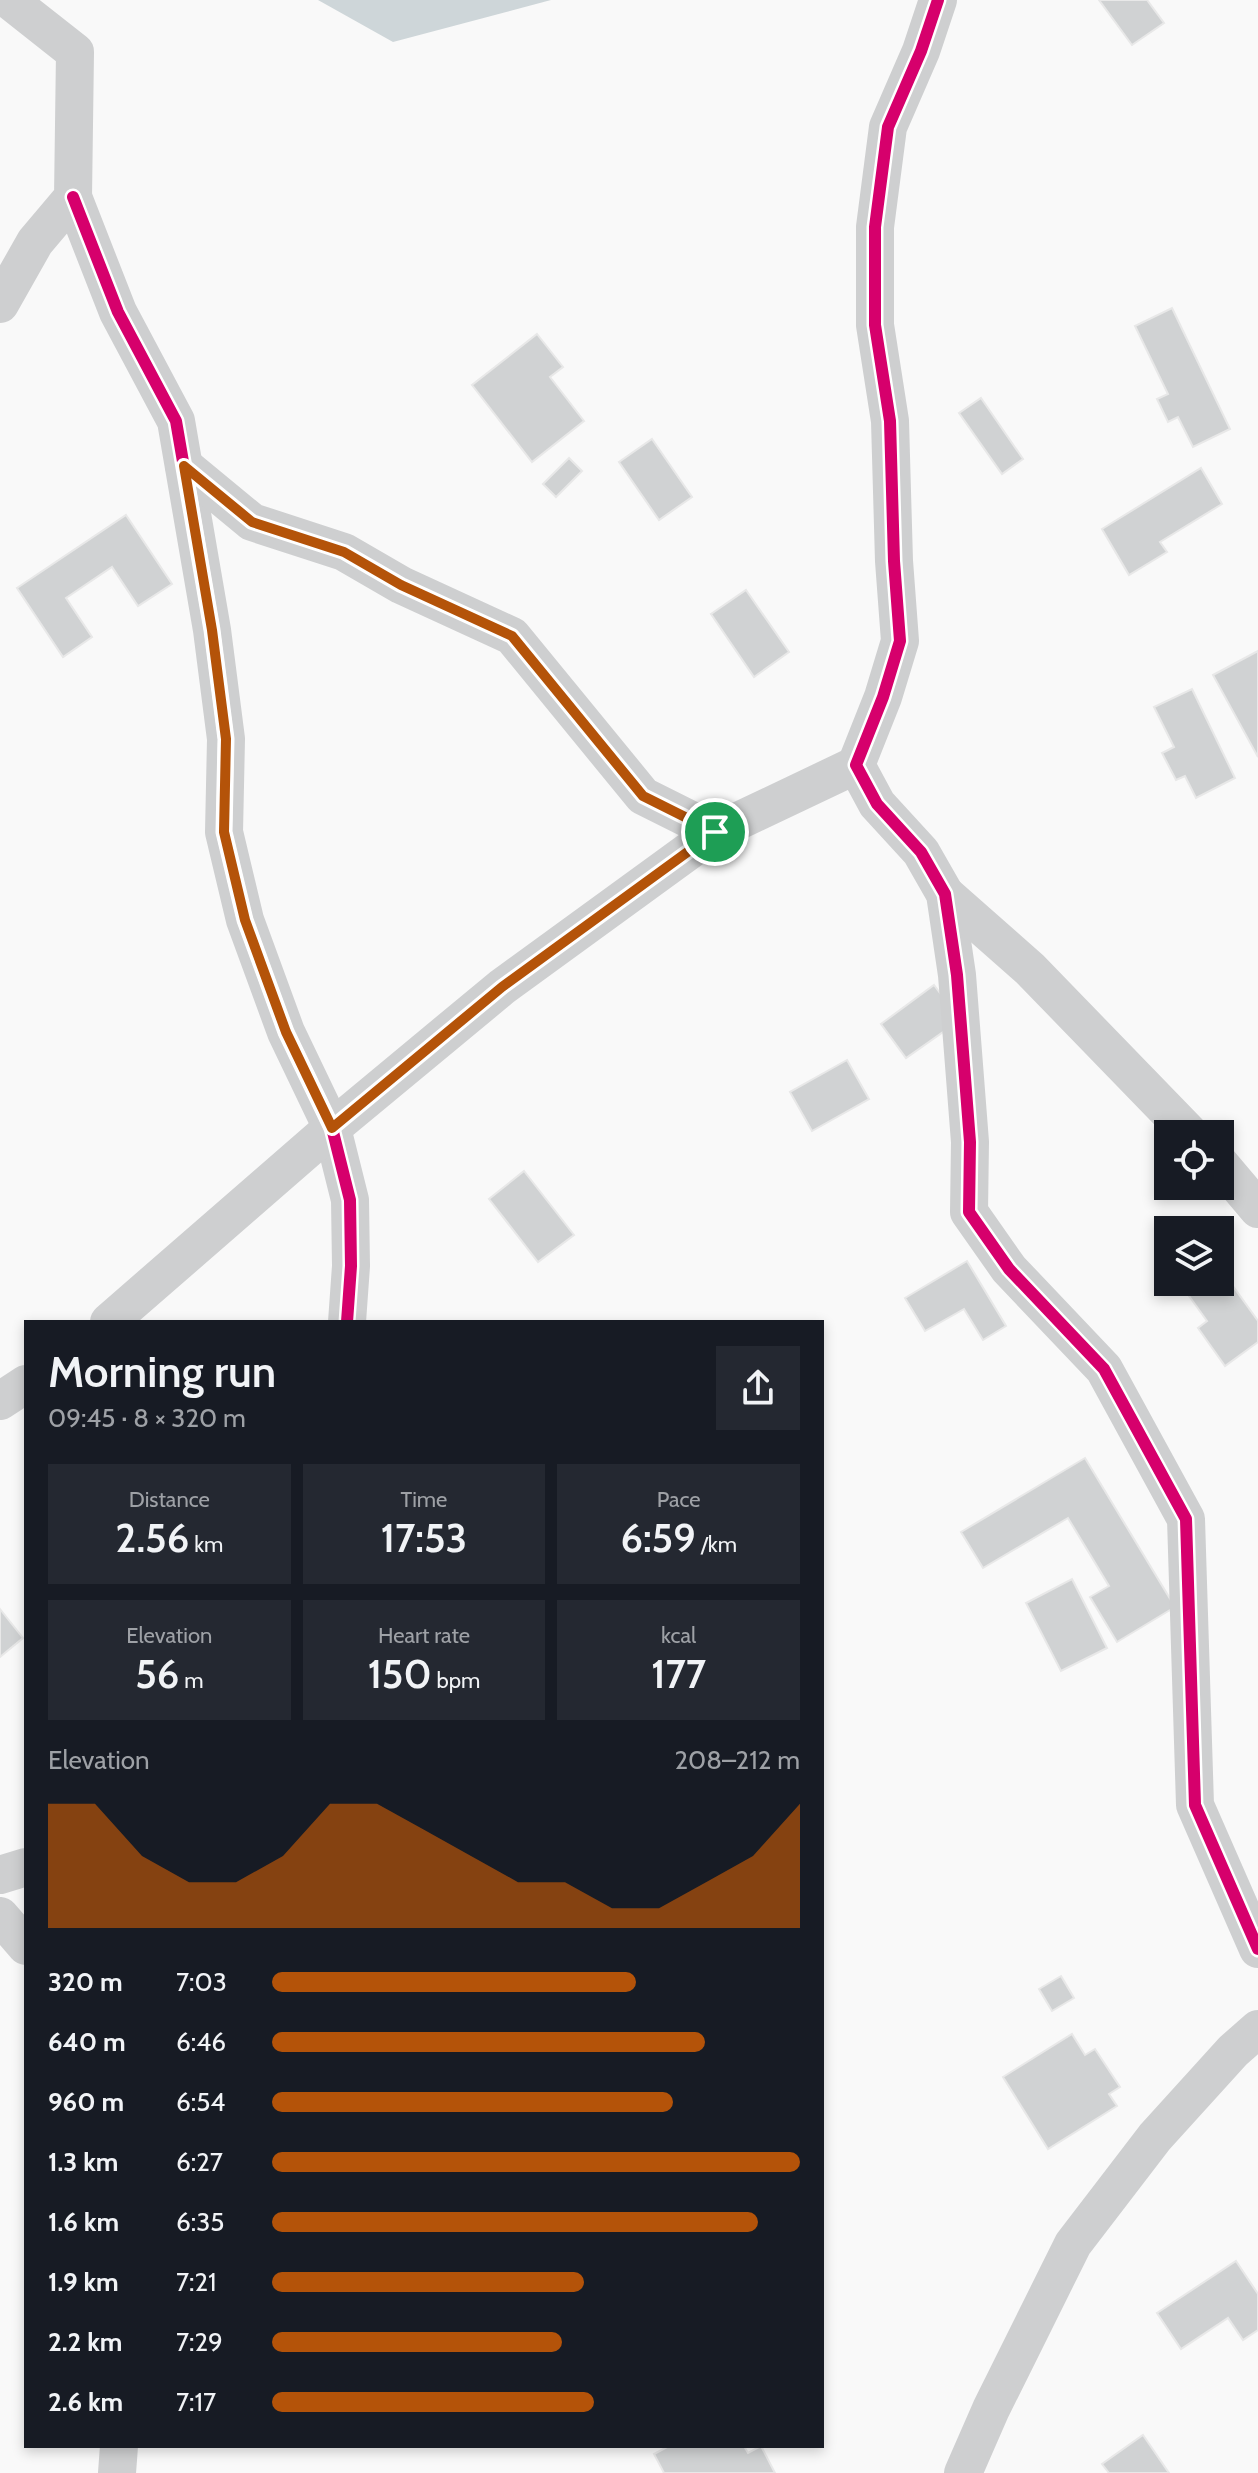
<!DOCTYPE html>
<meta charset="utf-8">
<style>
body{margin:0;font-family:Cabin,sans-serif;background:#242831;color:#f1f3f6;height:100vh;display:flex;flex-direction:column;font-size:30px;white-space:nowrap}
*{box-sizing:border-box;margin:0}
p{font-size:26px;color:#9ea1a6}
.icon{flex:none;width:44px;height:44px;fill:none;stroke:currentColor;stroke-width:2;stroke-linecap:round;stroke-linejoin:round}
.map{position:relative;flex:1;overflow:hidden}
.side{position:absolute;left:24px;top:1320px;width:800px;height:1128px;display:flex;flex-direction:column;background:#171b24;border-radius:0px;box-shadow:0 4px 12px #0003}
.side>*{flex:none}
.buttons{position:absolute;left:1154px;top:1120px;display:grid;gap:16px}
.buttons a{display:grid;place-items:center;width:80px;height:80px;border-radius:0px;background:#171b24;box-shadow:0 4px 12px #0003;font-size:40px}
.pin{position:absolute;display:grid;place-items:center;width:68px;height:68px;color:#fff;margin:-34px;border:4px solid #fff;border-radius:50%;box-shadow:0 2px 8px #0007}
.round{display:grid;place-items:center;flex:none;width:84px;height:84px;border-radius:0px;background:#242831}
.head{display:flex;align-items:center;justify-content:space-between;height:136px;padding:0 24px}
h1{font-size:44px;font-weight:600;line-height:60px}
.metrics{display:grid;grid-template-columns:repeat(3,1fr);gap:12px;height:136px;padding:8px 24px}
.metrics div{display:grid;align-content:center;border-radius:0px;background:#242831;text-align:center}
.metrics b{font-size:40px;font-weight:600}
.metrics small{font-size:22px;font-weight:400}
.metrics p{font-size:22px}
.chart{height:224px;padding:16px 24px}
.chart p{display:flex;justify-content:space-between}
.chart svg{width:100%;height:144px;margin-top:8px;fill:#b45309;opacity:.7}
ul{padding:0 24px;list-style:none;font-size:26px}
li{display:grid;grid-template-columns:128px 96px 1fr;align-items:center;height:60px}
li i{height:20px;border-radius:10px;background:#b45309}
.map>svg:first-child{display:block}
</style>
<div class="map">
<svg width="1258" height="2473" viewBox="0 0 1258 2473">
<rect width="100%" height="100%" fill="#f9f9f9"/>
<!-- water -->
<path fill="#ced6d9" d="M318,0H551L393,42Z"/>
<!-- building -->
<g fill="#d0d2d3" stroke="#e8e8e8" stroke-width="2">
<path d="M1099,0H1147L1164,23L1132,45Z"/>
<path d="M1172,308L1230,429L1193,447L1178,417L1168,422L1157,399L1168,394L1135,326Z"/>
<path d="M537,334L563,367L550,377L584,421L532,462L472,385Z"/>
<path d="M981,398L1023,459L1002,474L959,413Z"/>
<path d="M652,439L692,497L659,520L619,462Z"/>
<path d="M569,458L582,471L556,497L543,484Z"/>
<path d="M1201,468L1222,504L1160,542L1167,552L1129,575L1102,529Z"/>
<path d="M126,515L172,584L138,606L112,567L66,598L92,637L63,657L17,588Z"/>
<path d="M746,590L789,652L754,677L711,614Z"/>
<path d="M1258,651V757L1213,675Z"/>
<path d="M1192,689L1235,778L1196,798L1185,776L1176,780L1162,753L1174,747L1154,707Z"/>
<path d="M934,985L960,1020L906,1058L881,1024Z"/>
<path d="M847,1060L869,1099L812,1131L790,1092Z"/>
<path d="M524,1171L574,1235L538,1262L489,1199Z"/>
<path d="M967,1261L1006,1326L983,1340L964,1309L925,1331L905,1298Z"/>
<path d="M1220,1268L1258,1321V1342L1225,1366L1198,1328L1207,1321L1179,1282H1220Z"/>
<path d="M1085,1458L1175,1607L1117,1642L1090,1597L1109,1586L1068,1518L983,1568L961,1532Z"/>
<path d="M1072,1579L1107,1648L1061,1671L1026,1603Z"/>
<path d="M0,1609L23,1638L0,1657Z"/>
<path d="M1061,1976L1074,1998L1052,2011L1039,1989Z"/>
<path d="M1072,2034L1085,2055L1095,2049L1120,2087L1109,2094L1117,2106L1048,2149L1003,2077Z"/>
<path d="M1236,2261L1258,2294V2330L1243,2340L1228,2318L1181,2349L1157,2313Z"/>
<path d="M1143,2435L1169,2473H1109L1102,2464Z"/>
<path d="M669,2446H744L748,2453L761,2446L775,2473H664L654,2454Z"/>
</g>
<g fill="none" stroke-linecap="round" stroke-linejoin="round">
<!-- minor -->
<g stroke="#cecfd0" stroke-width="38">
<path d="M938,0L921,51L888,127L875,227V325L890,421L894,561L900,641L883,697L856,765L877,804L921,852L945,894L957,975L970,1142L969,1212L1009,1269L1104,1369L1186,1519L1195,1805L1258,1949"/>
<path d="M73,197L118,312L176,421L212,630L226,739L224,832L245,920L286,1032L332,1128L350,1200L351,1266L347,1322"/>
<path d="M0,304L35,242L73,197L75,52L9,0"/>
<path d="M184,466L252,522L344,552L401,585L512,636L643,796L715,832"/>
<path d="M945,894L1030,969L1190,1134"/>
<path d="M1220,1164L1258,1209"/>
<path d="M109,1322L332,1128L502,987L715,832L856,765"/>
<path d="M0,1401L26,1384"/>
<path d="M0,1875L26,1867"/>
<path d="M0,1916L26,1946"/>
<path d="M117,2473L119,2446"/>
<path d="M963,2473L991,2409L1073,2244L1155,2137L1233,2051L1258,2029"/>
</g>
<!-- cycleway casing -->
<g stroke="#fff" stroke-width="17">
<g id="cycleway">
<path d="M938,0L921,51L888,127L875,227V325L890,421L894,561L900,641L883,697L856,765L877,804L921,852L945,894L957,975L970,1142L969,1212L1009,1269L1104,1369L1186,1519L1195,1805L1258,1949"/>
<path d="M73,197L118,312L176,421L212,630L226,739L224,832L245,920L286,1032L332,1128L350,1200L351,1266L347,1322"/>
</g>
</g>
<!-- cycleway -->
<use href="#cycleway" stroke="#d6006c" stroke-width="12"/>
</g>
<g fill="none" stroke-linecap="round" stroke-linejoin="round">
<!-- route casing -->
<g stroke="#fff" stroke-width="16">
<path id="route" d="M184,466L252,522L344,552L401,585L512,636L643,796L715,832L502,987L332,1128L286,1032L245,920L224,832L226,739L212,630Z"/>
</g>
<!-- route -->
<use href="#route" stroke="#b45309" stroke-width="10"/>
</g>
</svg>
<div class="buttons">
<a><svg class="icon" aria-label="locate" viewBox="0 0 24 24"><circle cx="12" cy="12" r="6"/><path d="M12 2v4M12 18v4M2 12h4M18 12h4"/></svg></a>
<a><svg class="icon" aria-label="layers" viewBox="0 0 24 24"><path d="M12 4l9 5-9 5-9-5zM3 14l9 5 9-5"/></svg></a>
</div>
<div class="pin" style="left:715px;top:832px;background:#1e9e55"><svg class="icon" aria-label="arrive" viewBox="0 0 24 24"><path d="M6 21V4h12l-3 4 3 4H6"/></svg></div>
<section class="side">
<div class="head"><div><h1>Morning run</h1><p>09:45 · 8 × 320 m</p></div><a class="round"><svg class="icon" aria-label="share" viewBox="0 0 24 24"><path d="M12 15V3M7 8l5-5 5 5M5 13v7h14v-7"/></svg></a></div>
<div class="metrics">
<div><p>Distance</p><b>2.56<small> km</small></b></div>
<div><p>Time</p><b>17:53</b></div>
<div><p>Pace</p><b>6:59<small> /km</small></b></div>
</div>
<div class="metrics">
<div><p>Elevation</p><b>56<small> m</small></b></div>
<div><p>Heart rate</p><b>150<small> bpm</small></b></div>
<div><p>kcal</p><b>177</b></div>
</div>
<div class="chart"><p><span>Elevation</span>208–212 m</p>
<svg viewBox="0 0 160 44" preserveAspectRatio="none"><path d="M0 44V6L10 6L20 22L30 30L40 30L50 22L60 6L70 6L80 14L90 22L100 30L110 30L120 38L130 38L140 30L150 22L160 6V44z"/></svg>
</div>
<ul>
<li><b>320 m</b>7:03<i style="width:69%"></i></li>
<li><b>640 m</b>6:46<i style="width:82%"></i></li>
<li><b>960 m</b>6:54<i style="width:76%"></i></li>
<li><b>1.3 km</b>6:27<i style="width:100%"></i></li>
<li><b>1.6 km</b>6:35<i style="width:92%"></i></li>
<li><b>1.9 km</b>7:21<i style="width:59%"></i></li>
<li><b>2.2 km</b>7:29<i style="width:55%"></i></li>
<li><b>2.6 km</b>7:17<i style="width:61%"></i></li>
</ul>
</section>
</div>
